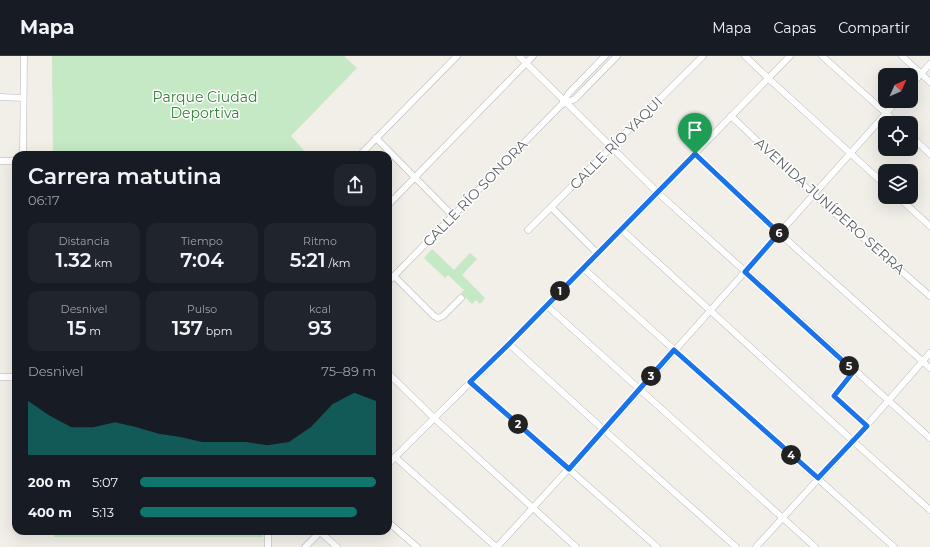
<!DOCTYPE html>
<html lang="es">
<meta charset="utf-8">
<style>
body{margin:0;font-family:Montserrat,sans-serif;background:#20242c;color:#f1f3f6;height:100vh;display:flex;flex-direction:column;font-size:15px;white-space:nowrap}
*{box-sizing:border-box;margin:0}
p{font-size:13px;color:#9ea1a6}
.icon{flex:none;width:22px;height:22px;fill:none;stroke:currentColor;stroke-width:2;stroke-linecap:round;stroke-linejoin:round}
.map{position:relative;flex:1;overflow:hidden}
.panel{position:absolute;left:12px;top:95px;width:380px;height:384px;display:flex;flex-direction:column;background:#171b24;border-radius:12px;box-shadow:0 4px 16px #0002}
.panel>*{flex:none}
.needle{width:26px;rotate:45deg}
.buttons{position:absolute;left:878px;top:12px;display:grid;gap:8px}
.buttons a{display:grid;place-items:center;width:40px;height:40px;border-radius:8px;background:#171b24;box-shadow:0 4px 16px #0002;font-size:20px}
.pin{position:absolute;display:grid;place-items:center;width:34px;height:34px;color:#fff;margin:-41px -17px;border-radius:50% 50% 50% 0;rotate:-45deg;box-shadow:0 0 4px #0007}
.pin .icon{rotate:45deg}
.km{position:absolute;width:20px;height:20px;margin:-10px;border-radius:50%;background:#222;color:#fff;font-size:11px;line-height:20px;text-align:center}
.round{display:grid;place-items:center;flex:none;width:42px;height:42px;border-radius:12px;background:#20242c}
.overview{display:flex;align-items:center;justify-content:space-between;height:68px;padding:0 16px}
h1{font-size:22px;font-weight:600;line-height:30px}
.stats{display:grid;grid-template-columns:repeat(3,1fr);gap:6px;height:68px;padding:4px 16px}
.stats div{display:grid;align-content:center;border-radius:10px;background:#20242c;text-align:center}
.stats b{font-size:20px;font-weight:600}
.stats small{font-size:11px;font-weight:400}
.stats p{font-size:11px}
.chart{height:112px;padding:8px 16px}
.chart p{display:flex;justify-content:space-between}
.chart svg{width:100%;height:72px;margin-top:4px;fill:#0f766e;opacity:.7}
ul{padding:0 16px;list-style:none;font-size:13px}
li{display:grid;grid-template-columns:64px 48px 1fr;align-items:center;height:30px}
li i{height:10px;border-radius:5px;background:#0f766e}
header{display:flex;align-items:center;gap:24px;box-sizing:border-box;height:56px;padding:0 20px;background:#171b24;border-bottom:1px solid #363941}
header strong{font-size:19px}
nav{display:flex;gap:22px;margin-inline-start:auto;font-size:14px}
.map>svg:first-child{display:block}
</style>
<header>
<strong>Mapa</strong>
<nav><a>Mapa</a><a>Capas</a><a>Compartir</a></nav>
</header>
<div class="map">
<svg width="930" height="491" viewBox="0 0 930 491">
<rect width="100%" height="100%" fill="#f1efe8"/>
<!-- green -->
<g fill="#c5e8c5">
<path d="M52,0H344L357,12L291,80L308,99H53Z"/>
<path d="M432,193L454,214L470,197L477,203L462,219L485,242L480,248L476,244L472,248L461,237L464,234L448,219L445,222L424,202Z"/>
<rect x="54" y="475" width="209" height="6"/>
</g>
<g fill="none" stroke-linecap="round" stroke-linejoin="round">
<!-- street casing -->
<g stroke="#b5b8bc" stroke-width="7">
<g id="street">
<path d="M519,0L657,136L930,382"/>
<path d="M745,0L768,22L885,129"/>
<path d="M822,0L897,67"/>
<path d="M902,0L930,26"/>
<path d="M911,29L930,8"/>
<path d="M0,41L23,42"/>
<path d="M563,48L575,43L617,0"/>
<path d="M731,60L814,139L930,240"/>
<path d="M911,80L930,98"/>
<path d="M376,82L453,160"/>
<path d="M695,98L779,177L930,312"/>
<path d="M23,99L24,0"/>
<path d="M360,99L457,0"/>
<path d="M0,105H16"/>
<path d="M898,141L930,170"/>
<path d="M388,149L533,0"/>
<path d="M551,151L597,197"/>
<path d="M621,173L853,385L930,454"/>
<path d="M528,174L703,0"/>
<path d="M583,212L894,491"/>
<path d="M394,220L434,260L438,262L443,260L461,242"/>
<path d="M388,226L562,48L569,37L605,0"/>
<path d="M546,249L815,491"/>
<path d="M509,288L604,374L736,491"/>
<path d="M854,315L834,340L867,370"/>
<path d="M388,317L434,362L576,491"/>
<path d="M0,321H16"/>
<path d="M470,326L657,491"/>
<path d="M395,401L496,491"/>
<path d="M388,408L509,288L790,0"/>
<path d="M388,466L417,491"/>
<path d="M268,475V491"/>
<path d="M320,476L337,491"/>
<path d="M305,491L321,475"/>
<path d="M497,491L604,374L897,45"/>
<path d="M756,491L853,385L930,297"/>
</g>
</g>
<!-- street -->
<use href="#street" stroke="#fff" stroke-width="6"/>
</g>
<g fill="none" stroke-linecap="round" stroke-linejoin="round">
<!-- route casing -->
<g stroke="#fff" stroke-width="8">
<path id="route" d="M695,98L779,177L745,216L854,315L834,340L867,370L818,422L674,294L569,413L470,326L509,288Z"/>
</g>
<!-- route -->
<use href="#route" stroke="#1a73e8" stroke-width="5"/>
</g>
<g text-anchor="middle" stroke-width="3" stroke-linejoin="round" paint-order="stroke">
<!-- park labels -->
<g font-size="14" fill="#348238" stroke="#fff">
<text x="205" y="46">Parque Ciudad<tspan x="205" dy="16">Deportiva</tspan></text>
</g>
<!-- street labels -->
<g font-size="14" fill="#5f6368" stroke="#fff">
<text transform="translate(616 87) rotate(-45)" y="5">CALLE RÍO YAQUI</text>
<text transform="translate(475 137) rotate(-46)" y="5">CALLE RÍO SONORA</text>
<text transform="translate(830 150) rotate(42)" y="5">AVENIDA JUNÍPERO SERRA</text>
</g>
</g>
</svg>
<div class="buttons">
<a><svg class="needle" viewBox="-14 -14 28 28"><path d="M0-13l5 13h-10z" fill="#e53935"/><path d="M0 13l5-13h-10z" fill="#9ea1a6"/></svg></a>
<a><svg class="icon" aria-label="locate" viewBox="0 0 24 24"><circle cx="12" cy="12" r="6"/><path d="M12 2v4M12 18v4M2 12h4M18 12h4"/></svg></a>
<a><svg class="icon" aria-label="layers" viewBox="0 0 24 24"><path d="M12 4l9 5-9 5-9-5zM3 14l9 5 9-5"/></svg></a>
</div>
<div class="pin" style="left:695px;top:98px;background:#1e9e55"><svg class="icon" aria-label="arrive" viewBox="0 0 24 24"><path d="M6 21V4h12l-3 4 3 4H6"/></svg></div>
<b class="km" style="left:560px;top:235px">1</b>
<b class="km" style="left:518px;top:368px">2</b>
<b class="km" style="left:651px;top:320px">3</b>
<b class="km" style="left:791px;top:399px">4</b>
<b class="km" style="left:849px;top:310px">5</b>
<b class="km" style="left:779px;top:177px">6</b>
<section class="panel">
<div class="overview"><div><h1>Carrera matutina</h1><p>06:17</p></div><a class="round"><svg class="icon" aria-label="share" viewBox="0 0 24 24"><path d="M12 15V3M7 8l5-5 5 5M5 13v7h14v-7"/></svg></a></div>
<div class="stats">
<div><p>Distancia</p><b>1.32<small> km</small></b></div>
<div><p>Tiempo</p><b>7:04</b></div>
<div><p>Ritmo</p><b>5:21<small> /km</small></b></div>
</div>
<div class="stats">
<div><p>Desnivel</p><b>15<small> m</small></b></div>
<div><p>Pulso</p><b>137<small> bpm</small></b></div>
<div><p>kcal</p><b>93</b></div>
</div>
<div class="chart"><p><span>Desnivel</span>75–89 m</p>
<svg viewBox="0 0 160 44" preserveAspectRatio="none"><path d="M0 44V11L10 20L20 27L30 27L40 24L50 27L60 31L70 33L80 36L90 36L100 36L110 38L120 36L130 27L140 13L150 6L160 11V44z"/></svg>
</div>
<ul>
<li><b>200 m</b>5:07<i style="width:100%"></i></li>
<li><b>400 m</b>5:13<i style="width:92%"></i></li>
</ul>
</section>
</div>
